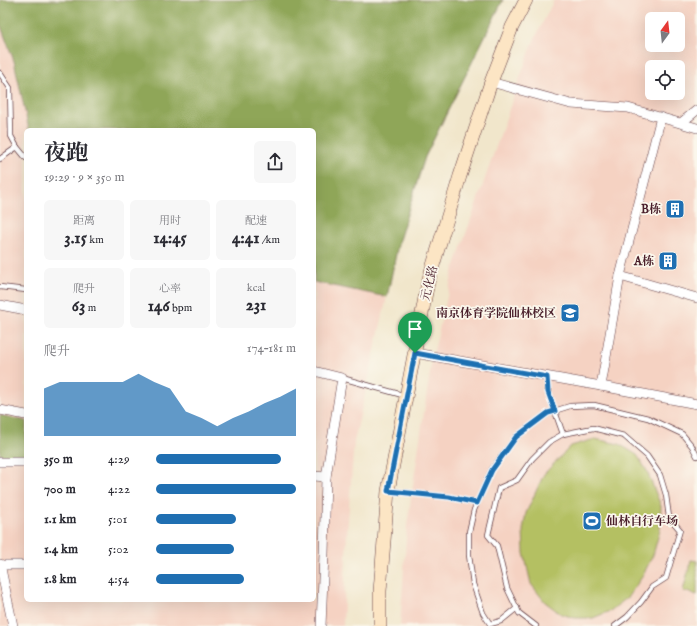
<!DOCTYPE html>
<html lang="zh">
<meta charset="utf-8">
<style>
body{margin:0;font-family:"IM FELL English","Noto Serif SC",serif;background:#f7f7f7;color:#2b2b33;height:100vh;display:flex;flex-direction:column;font-size:15px;white-space:nowrap}
*{box-sizing:border-box;margin:0}
p{font-size:13px;color:#7c7c81}
.icon{flex:none;width:22px;height:22px;fill:none;stroke:currentColor;stroke-width:2;stroke-linecap:round;stroke-linejoin:round}
.map{position:relative;flex:1;overflow:hidden}
.details{position:absolute;left:24px;top:128px;width:292px;height:474px;display:flex;flex-direction:column;background:#fff;border-radius:6px;box-shadow:0 4px 16px #0002}
.details>*{flex:none}
.needle{width:26px;rotate:15deg}
.tools{position:absolute;left:645px;top:12px;display:grid;gap:8px}
.tools a{display:grid;place-items:center;width:40px;height:40px;border-radius:6px;background:#fff;box-shadow:0 4px 16px #0002;font-size:20px}
.pin{position:absolute;display:grid;place-items:center;width:34px;height:34px;color:#fff;margin:-41px -17px;border-radius:50% 50% 50% 0;rotate:-45deg;box-shadow:0 0 4px #0007}
.pin .icon{rotate:45deg}
.round{display:grid;place-items:center;flex:none;width:42px;height:42px;border-radius:6px;background:#f7f7f7}
.summary{display:flex;align-items:center;justify-content:space-between;height:68px;padding:0 20px}
h1{font-size:22px;font-weight:700;line-height:30px}
.metrics{display:grid;grid-template-columns:repeat(3,1fr);gap:6px;height:68px;padding:4px 20px}
.metrics div{display:grid;align-content:center;border-radius:6px;background:#f7f7f7;text-align:center}
.metrics b{font-size:17px;font-weight:700}
.metrics small{font-size:11px;font-weight:400}
.metrics p{font-size:11px}
.chart{height:112px;padding:8px 20px}
.chart p{display:flex;justify-content:space-between}
.chart svg{width:100%;height:72px;margin-top:4px;fill:#1f6fb2;opacity:.7}
ul{padding:0 20px;list-style:none;font-size:13px}
li{display:grid;grid-template-columns:64px 48px 1fr;align-items:center;height:30px}
li i{height:10px;border-radius:5px;background:#1f6fb2}
.map>svg:first-child{display:block}
</style>
<div class="map">
<svg width="697" height="626" viewBox="0 0 697 626">
<rect width="100%" height="100%" fill="#fbf7ec"/>
<filter id="ink" filterUnits="userSpaceOnUse"><feTurbulence type="fractalNoise" baseFrequency=".025" numOctaves="2"/><feDisplacementMap in="SourceGraphic" scale="8" xChannelSelector="R" yChannelSelector="G"/><feConvolveMatrix kernelMatrix="1 2 1 2 8 2 1 2 1" color-interpolation-filters="sRGB"/></filter>
<filter id="wash" filterUnits="userSpaceOnUse"><feTurbulence type="fractalNoise" baseFrequency=".012" numOctaves="4" result="noise"/><feDisplacementMap in="SourceGraphic" scale="16" xChannelSelector="R" yChannelSelector="G"/><feGaussianBlur stdDeviation="0.9" result="paint"/><feColorMatrix in="noise" values="0 0 0 0 0 0 0 0 0 0 0 0 0 0 0 0 0 1.4 0 .05"/><feComposite in="paint" operator="in"/></filter>
<g filter="url(#wash)">
<rect width="100%" height="100%" fill="#f1e6cb"/>
<!-- built -->
<g fill="#f5d2c2" fill-rule="evenodd">
<path d="M554,0H697V626H400L407,525L432,359L454,268L522,72L535,38ZM652,19H678V45H652ZM652,67H678V93H652Z"/>
<path d="M0,24L14,61L29,130H26V600H314V282L387,297L354,442L347,534L343,626H0Z"/>
</g>
<!-- green -->
<g fill="#b4c062" stroke="#7f7046">
<path d="M595,439L619,444L637,455L647,471L661,506L660,530L653,555L642,577L627,598L610,611L593,618H575L561,614L545,602L531,584L524,553L523,530L526,513L544,474L571,446Z"/>
<path d="M691,560L697,561V595L683,591Z"/>
</g>
<!-- forest -->
<g fill="#8fa658" stroke="#6c6242">
<path d="M0,0H503L425,157L399,240L387,297L314,282V130H29L14,61L0,24Z"/>
<path d="M0,415L26,421V455L0,456Z"/>
</g>
</g>
<g filter="url(#ink)">
<g fill="none" stroke-linecap="round" stroke-linejoin="round">
<!-- lane casing -->
<g stroke="#633d43" stroke-width="6">
<g id="lane">
<path d="M0,73L10,88L11,136L17,147"/>
<path d="M0,159L17,147L26,158"/>
<path d="M0,287L26,290"/>
<path d="M547,377L548,392L563,434"/>
<path d="M342,378L406,396"/>
<path d="M390,491L449,497L477,503"/>
<path d="M517,608L501,621L490,624L483,613L473,584L469,555V532L474,510L492,469L516,437L548,413L570,406L594,405L648,418L682,434L692,446L697,456"/>
<path d="M536,626L519,613L507,588L497,546L488,535L499,488L517,480L532,459L549,442L563,434L593,428L624,436L647,456L660,475L666,495L669,517L680,530L666,578L652,587L641,602L627,617L615,626"/>
</g>
</g>
<!-- street casing -->
<g stroke="#633d43" stroke-width="10">
<g id="street">
<path d="M491,82L571,104L628,108L697,128"/>
<path d="M681,123L697,110"/>
<path d="M620,276L697,298"/>
<path d="M0,305L26,310"/>
<path d="M415,353L601,386L697,404"/>
<path d="M314,371L342,378L326,477L324,554L321,626"/>
<path d="M601,386L620,276L661,117"/>
<path d="M0,410L26,415"/>
<path d="M0,462H26"/>
<path d="M314,476L326,477"/>
<path d="M0,564L13,626"/>
<path d="M0,565H26"/>
</g>
</g>
<!-- secondary casing -->
<g stroke="#633d43" stroke-width="14">
<path id="secondary" d="M380,626V591L388,491L428,282L460,176L491,82L512,27L526,0"/>
</g>
<!-- lane -->
<use href="#lane" stroke="#fff" stroke-width="4.5"/>
<!-- street -->
<use href="#street" stroke="#fff" stroke-width="9"/>
<!-- secondary -->
<use href="#secondary" stroke="#fce5c4" stroke-width="13"/>
</g>
</g>
<g fill="none" stroke-linecap="round" stroke-linejoin="round" filter="url(#ink)">
<!-- route casing -->
<g stroke="#fff" stroke-width="8">
<path id="route" d="M415,353L547,377L548,392L555,411L548,413L516,437L492,470L477,503L449,497L388,491Z"/>
</g>
<!-- route -->
<use href="#route" stroke="#1f6fb2" stroke-width="5"/>
</g>
<!-- icons -->
<defs>
<g id="building-square" transform="scale(1)"><rect x="-9" y="-9" width="18" height="18" rx="4" fill="#1f6fb2" stroke="#fbf7ec"/><path d="M-4-6H4V6H1V3H-1V6H-4ZM-2.5-4.3h1.7v1.8h-1.7ZM.8-4.3h1.7v1.8H.8ZM-2.5-1h1.7V.8h-1.7ZM.8-1h1.7V.8H.8Z" fill="#fff"/></g>
<g id="university-square" transform="scale(1)"><rect x="-9" y="-9" width="18" height="18" rx="4" fill="#1f6fb2" stroke="#fbf7ec"/><path d="M0-5L7-2L0 1L-7-2ZM-4 1L0 2.5L4 1V4Q0 6-4 4Z" fill="#fff"/></g>
<g id="stadium-square" transform="scale(1)"><rect x="-9" y="-9" width="18" height="18" rx="4" fill="#1f6fb2" stroke="#fbf7ec"/><path d="M0-5a6.5 5 0 1 0 0 10a6.5 5 0 1 0 0-10ZM-3.5-1.8h7v3.6h-7Z" fill="#fff"/></g>
</defs>
<g fill-rule="evenodd">
<use href="#building-square" x="675" y="209"/>
<use href="#building-square" x="668" y="261"/>
<use href="#university-square" x="570" y="313"/>
<use href="#stadium-square" x="592" y="521"/>
</g>
<g text-anchor="middle" stroke-width="3.5" stroke-linejoin="round" paint-order="stroke">
<!-- poi labels -->
<g font-size="12" font-weight="bold" fill="#4a1f2b" stroke="#fbf7ec" text-anchor="end">
<text x="661" y="213">B栋</text>
<text x="654" y="265">A栋</text>
<text x="556" y="317">南京体育学院仙林校区</text>
<text x="606" y="525" text-anchor="start">仙林自行车场</text>
</g>
<!-- street labels -->
<g font-size="12" fill="#4a1f2b" stroke="#fbf7ec">
<text transform="translate(429 283) rotate(-76)" y="4">元化路</text>
</g>
</g>
</svg>
<div class="tools">
<a><svg class="needle" viewBox="-14 -14 28 28"><path d="M0-13l5 13h-10z" fill="#e53935"/><path d="M0 13l5-13h-10z" fill="#7c7c81"/></svg></a>
<a><svg class="icon" aria-label="locate" viewBox="0 0 24 24"><circle cx="12" cy="12" r="6"/><path d="M12 2v4M12 18v4M2 12h4M18 12h4"/></svg></a>
</div>
<div class="pin" style="left:415px;top:353px;background:#1e9e55"><svg class="icon" aria-label="arrive" viewBox="0 0 24 24"><path d="M6 21V4h12l-3 4 3 4H6"/></svg></div>
<section class="details">
<div class="summary"><div><h1>夜跑</h1><p>19:29 · 9 × 350 m</p></div><a class="round"><svg class="icon" aria-label="share" viewBox="0 0 24 24"><path d="M12 15V3M7 8l5-5 5 5M5 13v7h14v-7"/></svg></a></div>
<div class="metrics">
<div><p>距离</p><b>3.15<small> km</small></b></div>
<div><p>用时</p><b>14:45</b></div>
<div><p>配速</p><b>4:41<small> /km</small></b></div>
</div>
<div class="metrics">
<div><p>爬升</p><b>63<small> m</small></b></div>
<div><p>心率</p><b>146<small> bpm</small></b></div>
<div><p>kcal</p><b>231</b></div>
</div>
<div class="chart"><p><span>爬升</span>174–181 m</p>
<svg viewBox="0 0 160 44" preserveAspectRatio="none"><path d="M0 44V15L10 11L20 11L30 11L40 11L50 11L60 6L70 11L80 15L90 29L100 33L110 38L120 33L130 29L140 24L150 20L160 15V44z"/></svg>
</div>
<ul>
<li><b>350 m</b>4:29<i style="width:89%"></i></li>
<li><b>700 m</b>4:22<i style="width:100%"></i></li>
<li><b>1.1 km</b>5:01<i style="width:57%"></i></li>
<li><b>1.4 km</b>5:02<i style="width:56%"></i></li>
<li><b>1.8 km</b>4:54<i style="width:63%"></i></li>
</ul>
</section>
</div>
